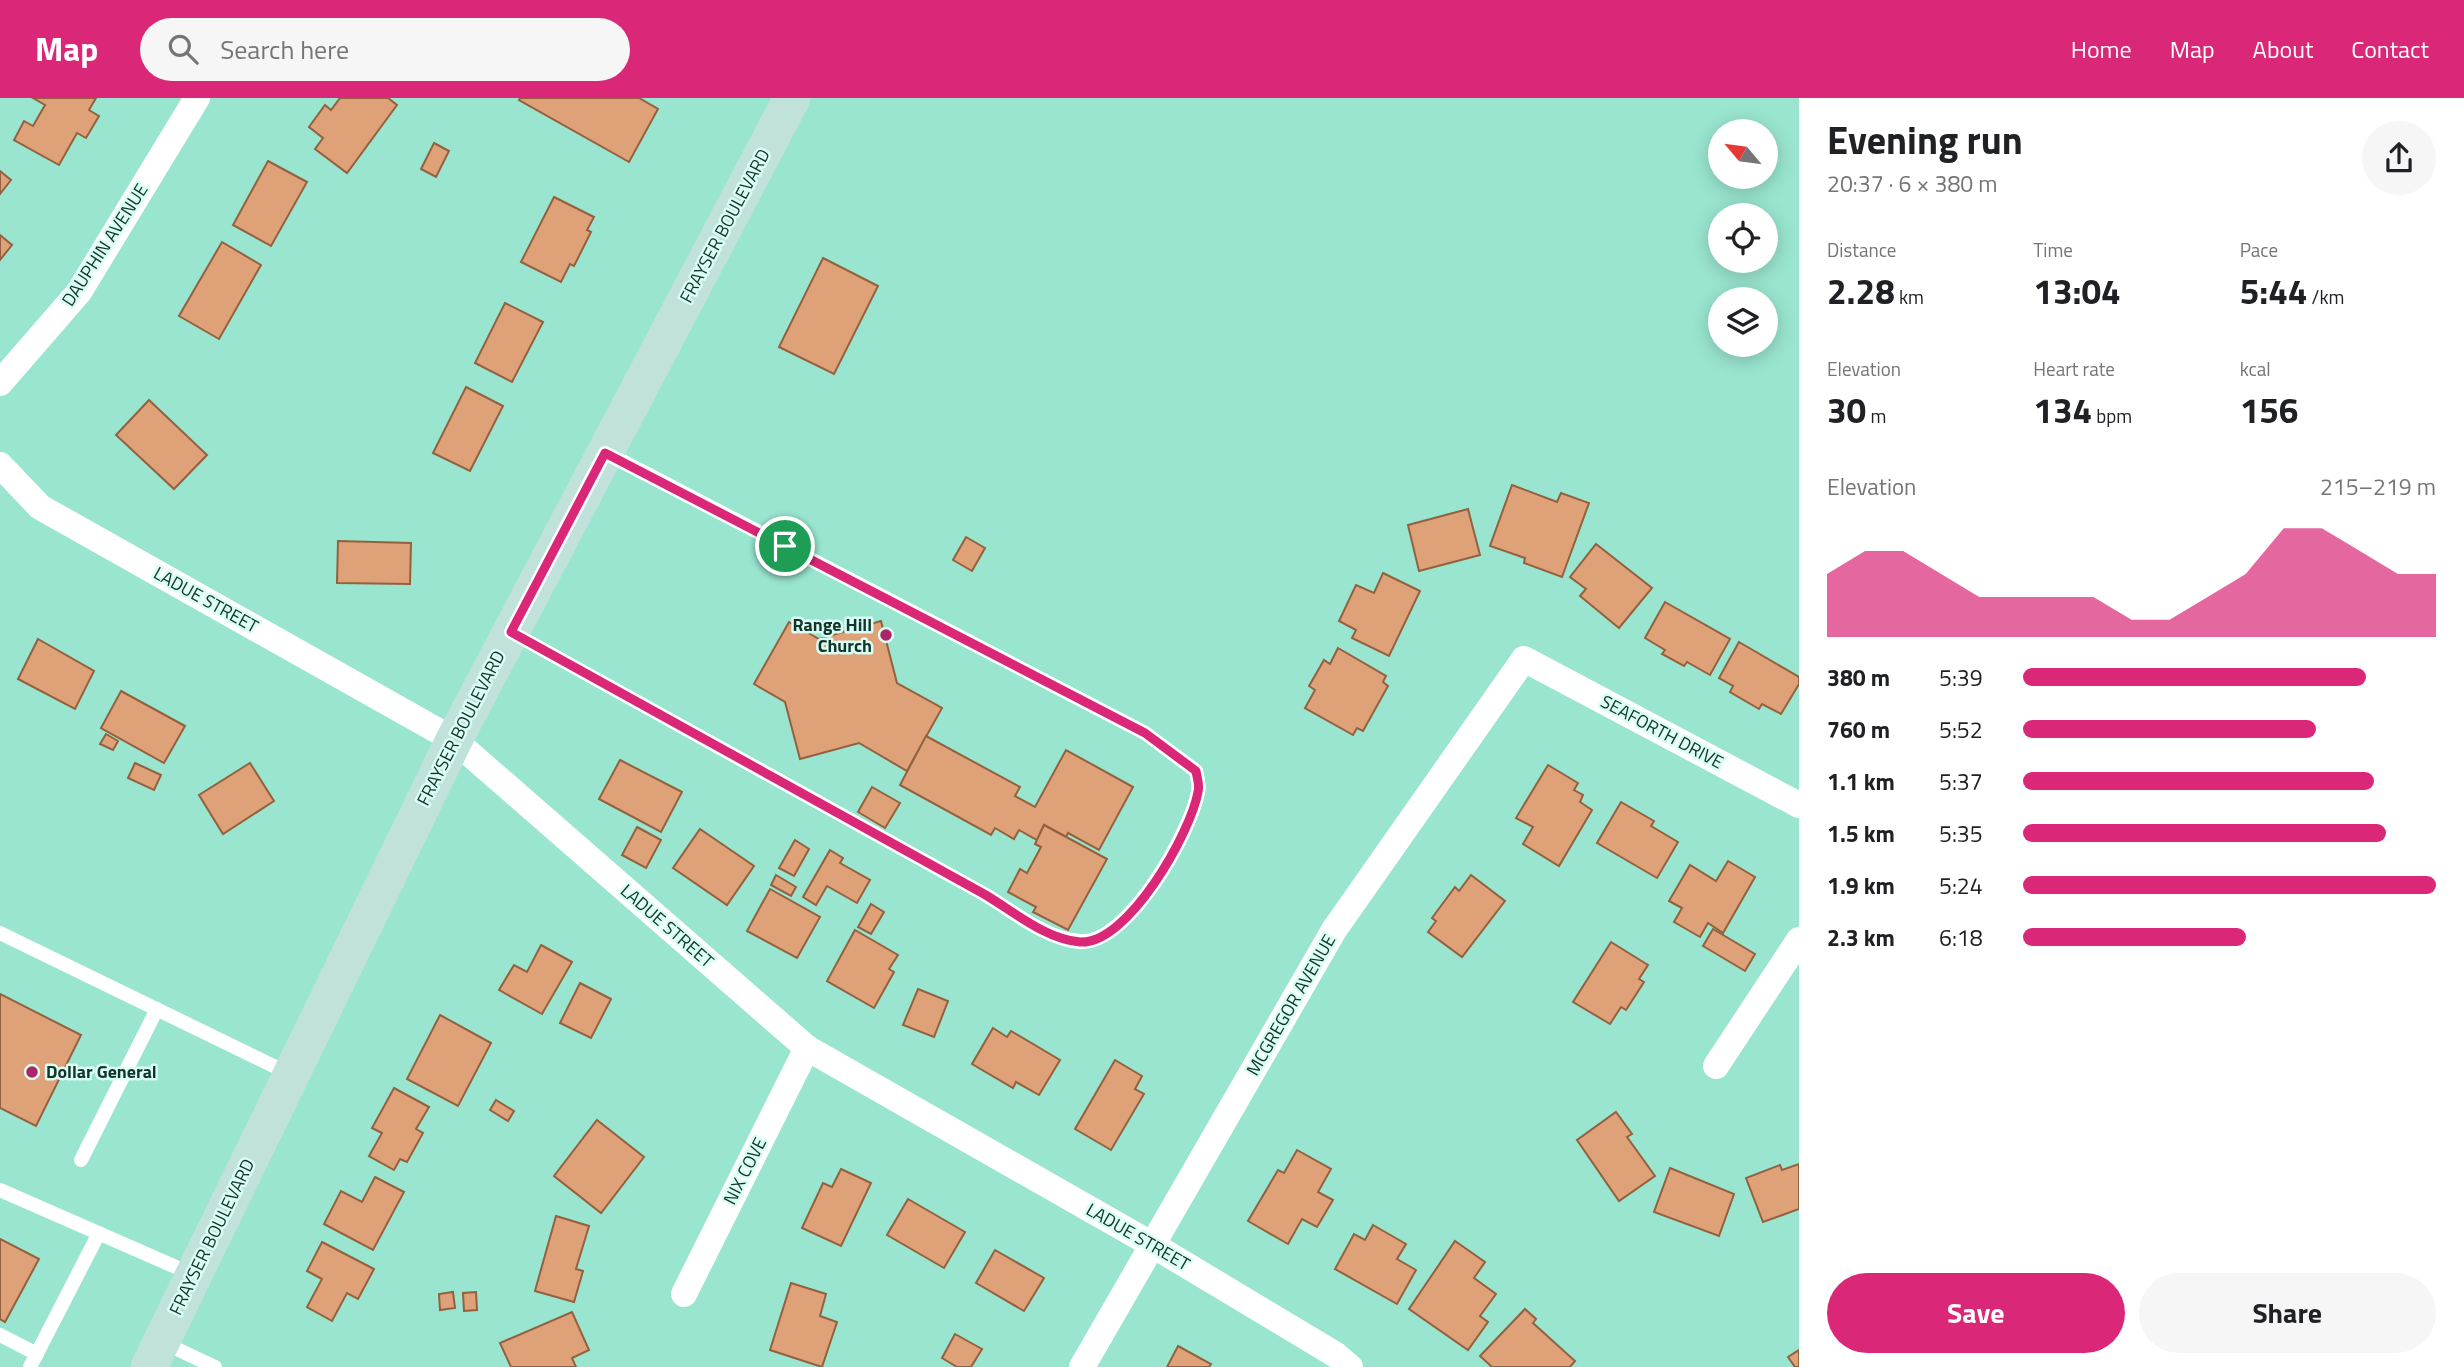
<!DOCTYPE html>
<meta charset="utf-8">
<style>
body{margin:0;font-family:"Titillium Web",sans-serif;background:#f6f6f6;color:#202124;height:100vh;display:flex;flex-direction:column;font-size:26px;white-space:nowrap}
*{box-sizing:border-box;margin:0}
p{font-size:23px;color:#757577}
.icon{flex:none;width:38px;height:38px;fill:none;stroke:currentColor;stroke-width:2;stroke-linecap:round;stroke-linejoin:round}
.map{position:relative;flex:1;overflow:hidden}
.panel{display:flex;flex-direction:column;background:#fff;width:665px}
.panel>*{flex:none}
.needle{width:46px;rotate:299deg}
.tools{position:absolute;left:1708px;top:21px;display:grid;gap:14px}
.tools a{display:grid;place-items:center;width:70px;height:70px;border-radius:50%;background:#fff;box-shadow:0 4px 18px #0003;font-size:35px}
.pin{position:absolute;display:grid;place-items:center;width:60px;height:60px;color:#fff;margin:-30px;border:4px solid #fff;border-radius:50%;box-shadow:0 2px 7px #0007}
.round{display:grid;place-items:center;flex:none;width:74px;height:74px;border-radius:37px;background:#f6f6f6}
.overview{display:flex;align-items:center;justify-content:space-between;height:119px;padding:0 28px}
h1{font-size:38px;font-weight:700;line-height:52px}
.metrics{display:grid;grid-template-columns:repeat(3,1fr);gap:10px;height:119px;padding:7px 28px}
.metrics div{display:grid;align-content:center}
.metrics b{font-size:35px;font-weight:700}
.metrics small{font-size:19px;font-weight:400}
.metrics p{font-size:19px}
.chart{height:196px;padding:14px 28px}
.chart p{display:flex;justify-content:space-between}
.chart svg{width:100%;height:126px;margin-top:7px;fill:#db2777;opacity:.7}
.cta{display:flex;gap:14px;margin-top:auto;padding:14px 28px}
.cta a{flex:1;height:80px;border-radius:42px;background:#db2777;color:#fff;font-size:28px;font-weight:700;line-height:80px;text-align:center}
.cta a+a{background:#f6f6f6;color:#202124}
ul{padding:0 28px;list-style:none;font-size:23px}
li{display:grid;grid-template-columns:112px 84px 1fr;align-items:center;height:52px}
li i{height:18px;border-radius:9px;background:#db2777}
header{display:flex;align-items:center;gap:42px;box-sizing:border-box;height:98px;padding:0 35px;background:#db2777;color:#fff}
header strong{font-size:33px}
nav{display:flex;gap:38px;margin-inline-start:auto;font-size:24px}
.search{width:490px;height:63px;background:#f6f6f6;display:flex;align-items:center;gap:18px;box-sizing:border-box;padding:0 24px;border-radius:38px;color:#757577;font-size:26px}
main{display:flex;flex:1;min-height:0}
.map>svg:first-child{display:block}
</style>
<header>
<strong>Map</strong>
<div class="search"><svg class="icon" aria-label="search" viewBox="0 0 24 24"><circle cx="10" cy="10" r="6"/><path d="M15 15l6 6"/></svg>Search here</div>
<nav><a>Home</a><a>Map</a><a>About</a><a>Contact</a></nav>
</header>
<main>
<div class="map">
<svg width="1799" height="1269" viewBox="0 0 1799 1269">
<rect width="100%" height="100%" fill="#99e5d0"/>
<!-- building -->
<g fill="#dfa177" stroke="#93613f" stroke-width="2">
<path d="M33,0H96L89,12L99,18L86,40L77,35L59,67L14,42L24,23L33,28L45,7Z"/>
<path d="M340,0H388L397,7L347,75L315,51L323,40L309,29L325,7L331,12Z"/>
<path d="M520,0H639L658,11L629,64L519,2Z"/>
<path d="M434,45L449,53L436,79L421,71Z"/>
<path d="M268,63L307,84L271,148L233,127Z"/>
<path d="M0,73L11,82L0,96Z"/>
<path d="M554,99L594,119L587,132L591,134L574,168L570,166L561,184L521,164Z"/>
<path d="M0,137L12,147L0,162Z"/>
<path d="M222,144L261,167L219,241L179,218Z"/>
<path d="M823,160L878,188L834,276L779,249Z"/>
<path d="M505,205L543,224L512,284L475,265Z"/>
<path d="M466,289L503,308L470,373L433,355Z"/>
<path d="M149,302L207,357L174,391L116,337Z"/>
<path d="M1512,387L1557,404L1561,395L1589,405L1562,479L1524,465L1525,460L1490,448Z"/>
<path d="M1468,411L1480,457L1419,473L1408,427Z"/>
<path d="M966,439L985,450L972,473L953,462Z"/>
<path d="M338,443L411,445L410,486L337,485Z"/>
<path d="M1596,446L1652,490L1619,530L1580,498L1586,491L1570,479Z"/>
<path d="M1383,475L1420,493L1389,558L1352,540L1356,532L1339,523L1356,487L1374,495Z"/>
<path d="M1665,504L1730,541L1710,577L1687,564L1684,568L1662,556L1665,552L1645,540Z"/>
<path d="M881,523L897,585L942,610L907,673L859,645L800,661L785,604L754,586L789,524L819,541Z"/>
<path d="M38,541L94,573L75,611L18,581Z"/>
<path d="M1739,544L1799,579V586L1781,616L1762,606L1759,611L1730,594L1733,588L1719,580Z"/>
<path d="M1338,550L1386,578L1383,584L1388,588L1363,633L1357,630L1353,637L1305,610L1315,592L1309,588L1324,562L1330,566Z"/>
<path d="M121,593L185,628L164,665L101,630Z"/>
<path d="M106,636L118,643L113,652L100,646Z"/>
<path d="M926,638L1020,689L1015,698L1035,709L1066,652L1133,689L1099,752L1068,735L1066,739L1044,727L1037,742L1019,732L1014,741L995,730L991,737L900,687Z"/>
<path d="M620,662L682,694L661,734L599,701Z"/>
<path d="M135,665L161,677L154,692L128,680Z"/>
<path d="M250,665L274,703L223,736L199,697Z"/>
<path d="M1548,667L1578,685L1574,692L1583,697L1580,704L1592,712L1559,768L1523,746L1533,729L1516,720Z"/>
<path d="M872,689L900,705L885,730L858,714Z"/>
<path d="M1621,704L1654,723L1651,728L1678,744L1657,780L1597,745Z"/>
<path d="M1044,727L1107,761L1068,832L1033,814L1036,809L1008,794L1020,771L1027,775L1041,749L1035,746Z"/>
<path d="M637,729L661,742L646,770L622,757Z"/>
<path d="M700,731L754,768L727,807L673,770Z"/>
<path d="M795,742L809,751L794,778L779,770Z"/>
<path d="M830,752L843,760L840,765L870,782L857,805L827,788L816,807L803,799Z"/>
<path d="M1728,763L1755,779L1723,835L1708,825L1700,839L1674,824L1682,810L1669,803L1690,767L1716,783Z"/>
<path d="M776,777L796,789L791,798L771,787Z"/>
<path d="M1471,777L1505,803L1462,859L1428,834L1436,823L1432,820L1455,789L1459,793Z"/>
<path d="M770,791L820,819L797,860L747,833Z"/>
<path d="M871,806L884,814L871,836L858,829Z"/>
<path d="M1713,831L1755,856L1745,873L1703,848Z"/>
<path d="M855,832L898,857L889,871L894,874L874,910L827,883Z"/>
<path d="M1611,844L1648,867L1639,881L1644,884L1626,912L1621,909L1610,926L1573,904Z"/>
<path d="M541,847L572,864L542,916L499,892L514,867L527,874Z"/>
<path d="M580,885L611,901L591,940L560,925Z"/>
<path d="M918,891L948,903L934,939L903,927Z"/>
<path d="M0,896L81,937L36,1028L0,1010Z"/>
<path d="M440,917L491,945L458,1008L407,981Z"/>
<path d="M993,930L1007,939L1011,933L1060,962L1039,997L1016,984L1013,990L972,966Z"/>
<path d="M1115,962L1142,978L1135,991L1144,996L1111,1052L1075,1031Z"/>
<path d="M394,990L429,1009L416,1031L423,1035L407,1064L400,1061L394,1072L369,1058L382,1035L372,1030Z"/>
<path d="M496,1002L514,1013L508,1023L490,1012Z"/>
<path d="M1616,1014L1632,1036L1627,1039L1655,1078L1619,1103L1577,1042Z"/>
<path d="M597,1022L644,1059L601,1115L554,1078Z"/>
<path d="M1297,1052L1331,1071L1318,1094L1333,1102L1317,1129L1302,1121L1288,1146L1248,1123L1278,1072L1284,1075Z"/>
<path d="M1799,1066V1111L1763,1124L1746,1080L1780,1067L1782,1072Z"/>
<path d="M1670,1070L1734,1096L1719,1138L1654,1114Z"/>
<path d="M841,1071L871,1085L841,1148L802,1130L823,1085L832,1089Z"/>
<path d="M375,1079L404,1094L373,1152L324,1126L341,1093L362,1104Z"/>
<path d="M908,1101L965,1134L944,1170L887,1137Z"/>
<path d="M556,1118L589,1128L576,1171L583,1173L574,1204L535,1193Z"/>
<path d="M1373,1127L1406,1146L1397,1161L1416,1172L1397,1206L1335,1171L1354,1136L1365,1142Z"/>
<path d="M0,1141L39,1161L5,1224L0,1221Z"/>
<path d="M1455,1143L1485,1164L1474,1180L1496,1196L1480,1218L1488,1224L1468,1252L1409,1211Z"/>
<path d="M322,1144L374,1171L358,1201L347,1195L332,1223L307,1209L322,1181L307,1173Z"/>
<path d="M995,1152L1044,1180L1024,1213L976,1185Z"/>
<path d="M791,1185L826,1196L820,1218L837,1224L822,1269L770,1252Z"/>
<path d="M453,1194L455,1210L440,1212L439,1196Z"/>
<path d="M476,1194L477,1212L464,1213L463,1195Z"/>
<path d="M1525,1211L1536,1221L1533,1225L1575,1263L1570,1269H1492L1480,1258Z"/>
<path d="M572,1214L589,1252L572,1260L576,1269H511L500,1245Z"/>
<path d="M955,1236L982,1251L971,1269H957L942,1260Z"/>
<path d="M1178,1248L1211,1266L1209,1269H1167Z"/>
<path d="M1799,1252V1269H1795L1788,1259Z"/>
</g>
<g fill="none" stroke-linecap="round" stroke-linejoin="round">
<!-- service -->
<g stroke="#fff" stroke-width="14">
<path d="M511,534L984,796C1013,813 1045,841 1080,843C1128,847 1190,734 1198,694C1200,688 1197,680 1196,673L1145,635L607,355"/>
<path d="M0,835L290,976"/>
<path d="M81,1062L157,911"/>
<path d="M0,1092L194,1177"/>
<path d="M0,1237L37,1256"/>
<path d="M162,1244L215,1269"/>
<path d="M30,1269L99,1135"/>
</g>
<!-- minor -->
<g stroke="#fff" stroke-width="26">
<path d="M0,285L79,194L197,0"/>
<path d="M0,367L40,409L454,642L807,950L1151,1146L1336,1257L1350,1269"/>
<path d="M1716,968L1799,842"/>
<path d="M684,1196L807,950"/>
<path d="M1082,1269L1334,832L1524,561L1799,707"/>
</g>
<!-- secondary -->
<path stroke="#c0e2db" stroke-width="37" d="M149,1269L454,642L792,0"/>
</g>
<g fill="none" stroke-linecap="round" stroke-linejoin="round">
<!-- route casing -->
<g stroke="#fff" stroke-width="14">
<path id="route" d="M605,355L1145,635L1196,673C1197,680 1200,687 1198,694C1191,734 1128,847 1080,844C1045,841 1013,813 984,796L511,534Z"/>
</g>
<!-- route -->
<use href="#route" stroke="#db2777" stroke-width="9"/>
</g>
<!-- markers -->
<g fill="#ac2569" stroke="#d9fef3" stroke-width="2.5">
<circle cx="886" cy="537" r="7"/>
<circle cx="32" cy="974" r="7"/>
</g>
<g text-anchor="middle" stroke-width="5" stroke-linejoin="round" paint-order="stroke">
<!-- street labels -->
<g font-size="18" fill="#13332b" stroke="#d9fef3">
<text transform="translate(725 128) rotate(-62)" y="6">FRAYSER BOULEVARD</text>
<text transform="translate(105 147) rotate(-57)" y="6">DAUPHIN AVENUE</text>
<text transform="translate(206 502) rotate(29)" y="6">LADUE STREET</text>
<text transform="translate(461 630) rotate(-63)" y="6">FRAYSER BOULEVARD</text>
<text transform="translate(1662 634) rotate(28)" y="6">SEAFORTH DRIVE</text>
<text transform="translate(667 828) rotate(41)" y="6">LADUE STREET</text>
<text transform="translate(1291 907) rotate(-60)" y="6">MCGREGOR AVENUE</text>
<text transform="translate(745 1073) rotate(-63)" y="6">NIX COVE</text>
<text transform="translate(212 1139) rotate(-64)" y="6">FRAYSER BOULEVARD</text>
<text transform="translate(1138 1139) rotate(30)" y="6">LADUE STREET</text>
</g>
<!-- poi labels -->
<g font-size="18" font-weight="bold" fill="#13332b" stroke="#d9fef3" text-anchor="end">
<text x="872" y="533">Range Hill<tspan x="872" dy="21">Church</tspan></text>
<text x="46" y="980" text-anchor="start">Dollar General</text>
</g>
</g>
</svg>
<div class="tools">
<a><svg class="needle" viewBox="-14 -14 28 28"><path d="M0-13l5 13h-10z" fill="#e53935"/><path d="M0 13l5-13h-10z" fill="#757577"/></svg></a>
<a><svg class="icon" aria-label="locate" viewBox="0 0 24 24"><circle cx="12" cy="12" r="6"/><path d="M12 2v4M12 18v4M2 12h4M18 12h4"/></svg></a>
<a><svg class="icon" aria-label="layers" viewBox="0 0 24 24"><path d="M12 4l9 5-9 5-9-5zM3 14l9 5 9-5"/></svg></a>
</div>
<div class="pin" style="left:785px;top:448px;background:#1e9e55"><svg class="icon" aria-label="arrive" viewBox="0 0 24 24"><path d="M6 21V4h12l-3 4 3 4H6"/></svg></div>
</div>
<section class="panel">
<div class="overview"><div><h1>Evening run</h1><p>20:37 · 6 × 380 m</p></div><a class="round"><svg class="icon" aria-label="share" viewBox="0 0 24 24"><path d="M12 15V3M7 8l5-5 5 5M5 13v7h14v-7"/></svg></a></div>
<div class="metrics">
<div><p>Distance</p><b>2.28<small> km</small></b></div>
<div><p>Time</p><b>13:04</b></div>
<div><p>Pace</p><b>5:44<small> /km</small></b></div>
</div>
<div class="metrics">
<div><p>Elevation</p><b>30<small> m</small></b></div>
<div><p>Heart rate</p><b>134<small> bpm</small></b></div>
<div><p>kcal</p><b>156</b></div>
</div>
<div class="chart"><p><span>Elevation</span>215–219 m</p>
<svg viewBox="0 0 160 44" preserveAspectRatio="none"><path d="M0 44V22L10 14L20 14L30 22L40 30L50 30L60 30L70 30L80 38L90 38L100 30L110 22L120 6L130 6L140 14L150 22L160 22V44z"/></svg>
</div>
<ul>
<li><b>380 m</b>5:39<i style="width:83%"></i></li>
<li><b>760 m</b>5:52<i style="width:71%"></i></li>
<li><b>1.1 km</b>5:37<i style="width:85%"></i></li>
<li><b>1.5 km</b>5:35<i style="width:88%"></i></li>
<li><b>1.9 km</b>5:24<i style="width:100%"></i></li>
<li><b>2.3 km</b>6:18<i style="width:54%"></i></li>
</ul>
<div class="cta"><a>Save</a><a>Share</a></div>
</section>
</main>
